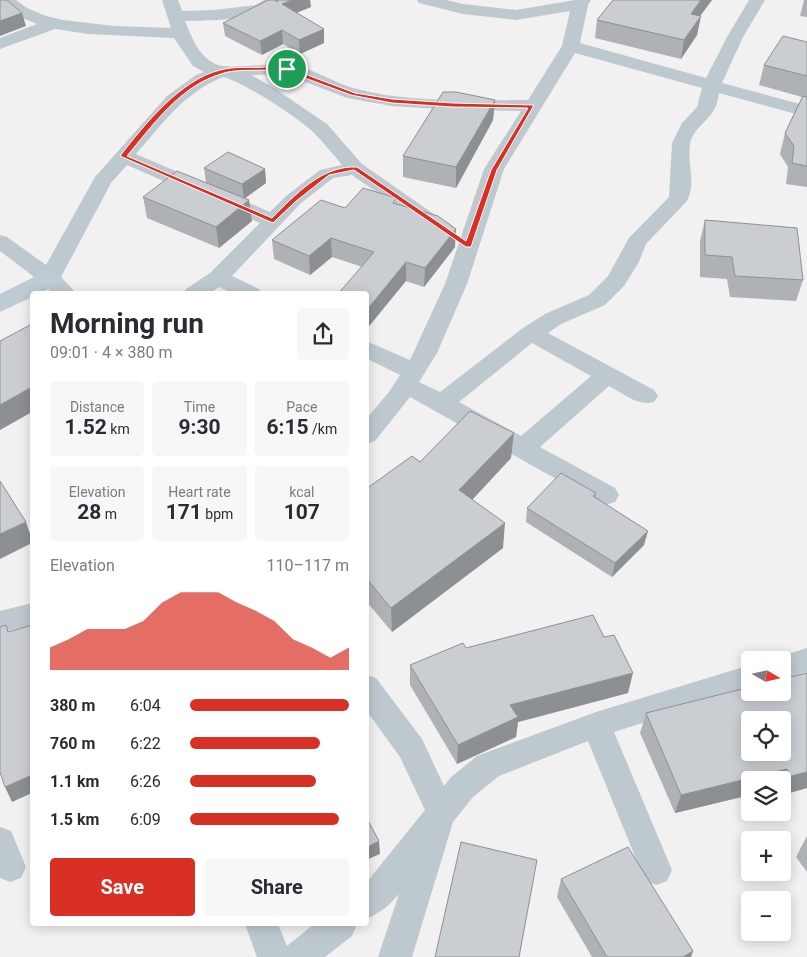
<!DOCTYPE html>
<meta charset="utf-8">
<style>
body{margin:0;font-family:Roboto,sans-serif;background:#f7f7f7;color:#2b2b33;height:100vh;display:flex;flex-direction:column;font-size:19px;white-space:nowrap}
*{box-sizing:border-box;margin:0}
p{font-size:16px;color:#7c7c81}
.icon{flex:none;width:28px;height:28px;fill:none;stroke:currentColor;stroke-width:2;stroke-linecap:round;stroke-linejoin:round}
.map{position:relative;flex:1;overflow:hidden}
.side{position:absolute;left:30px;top:291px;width:339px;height:635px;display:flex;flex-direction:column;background:#fff;border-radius:5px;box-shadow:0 2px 12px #0003}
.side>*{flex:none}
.needle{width:32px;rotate:99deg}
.tools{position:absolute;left:741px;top:651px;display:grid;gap:10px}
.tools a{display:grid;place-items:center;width:50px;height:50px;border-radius:5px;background:#fff;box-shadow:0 2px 12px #0003;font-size:25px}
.pin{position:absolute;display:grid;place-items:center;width:42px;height:42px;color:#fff;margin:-21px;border:2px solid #fff;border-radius:50%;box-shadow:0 1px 5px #0007}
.round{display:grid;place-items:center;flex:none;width:52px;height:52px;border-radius:5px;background:#f7f7f7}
.overview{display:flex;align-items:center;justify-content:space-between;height:85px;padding:0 20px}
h1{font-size:28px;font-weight:700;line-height:38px}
.metrics{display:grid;grid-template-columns:repeat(3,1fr);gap:8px;height:85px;padding:5px 20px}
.metrics div{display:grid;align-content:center;border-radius:5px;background:#f7f7f7;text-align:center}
.metrics b{font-size:21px;font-weight:700}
.metrics small{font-size:14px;font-weight:400}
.metrics p{font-size:14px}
.chart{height:140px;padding:10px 20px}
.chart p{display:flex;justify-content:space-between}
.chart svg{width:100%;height:90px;margin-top:5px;fill:#d93025;opacity:.7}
.button{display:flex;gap:10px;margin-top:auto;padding:10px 20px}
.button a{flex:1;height:58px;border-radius:5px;background:#d93025;color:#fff;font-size:20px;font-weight:700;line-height:58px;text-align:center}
.button a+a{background:#f7f7f7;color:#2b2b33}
ul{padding:0 20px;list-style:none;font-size:16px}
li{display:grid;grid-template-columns:80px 60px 1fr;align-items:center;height:38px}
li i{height:12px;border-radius:6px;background:#d93025}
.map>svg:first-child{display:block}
</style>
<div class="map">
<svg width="807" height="957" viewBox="0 0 807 957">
<rect width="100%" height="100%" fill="#f2f0f0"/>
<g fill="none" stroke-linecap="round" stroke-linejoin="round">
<!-- street -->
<g fill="#bec9cf" fill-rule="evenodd">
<path d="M0,0H16L27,8L46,16L63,20L114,26L171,28L162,0H178L182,11L214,10L256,5L264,0H284C270,21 209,20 185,21C192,38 199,58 218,65C229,69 271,63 286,64C307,65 336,84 357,89C409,103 474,100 528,100L562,46L570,11L516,20L463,14L419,3L417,0H446L463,4L516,10L575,0H591L588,5L580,43L706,78L727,37L749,0H765L743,37L722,83L807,106V117L719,93C718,98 717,104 715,108C709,121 693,128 690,144C687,162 697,186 686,202L646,244L639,262L624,286L605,305L561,324L548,333L654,390L658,396L654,402C638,407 623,393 609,386L540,447L615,488L619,495L615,502L606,505L597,502L410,397L375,441L366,444V419L389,392L400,375L366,358V341L410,360L445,284L484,169L521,111L453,110L392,106L347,98L285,74L251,75L271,86L327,124L362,164L448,224L451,228L448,232L441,234L434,232L352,175L333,178L300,204L232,276L259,289L262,294H233L219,287L209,294H183L186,289L210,273L260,223L127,165L111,183L61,277L77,294H53L42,283L0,251V235L7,237L46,265L95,177L167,96L196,75L204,72L193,66L174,38L88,34L55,29L0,49V38L37,24L15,15L0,3ZM575,53L702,88L697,107L682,123L672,143L669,197L629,238L608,276L589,295L545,314L523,328L440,392L419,382L437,353L467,284L504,169ZM223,77C242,81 300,119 314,133C324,143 333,154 342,165L320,170L286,196L270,212L136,154C162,124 185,92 223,77ZM532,343L591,376L521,436L459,402Z"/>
<path d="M32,603V625L0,633V611Z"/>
<path d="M807,648V672L782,679V660H771L772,659Z"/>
<path d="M750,665V689L614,732L672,870L667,881L656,885L645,881L588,741L499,776L473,797L453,822L412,957H378L399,894C390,905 380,913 366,919V883L425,810L400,757L366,710V675L376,678L422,739L444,786L451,777L477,756L596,712Z"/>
<path d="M0,827L11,831L26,867L21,878L10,882L0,878Z"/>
<path d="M245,924H278L287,946L314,924H357L352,936L325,957H257Z"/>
</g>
<!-- secondary -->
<path fill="#becbd4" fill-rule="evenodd" d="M50,271L58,273L62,278C56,286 43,294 32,294V297L0,312V294L42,273Z"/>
</g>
<!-- wall -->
<g fill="#aeb1b5">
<path d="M268,0H310L311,7L296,13L324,43L300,54L283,44L262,55L225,36L223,23Z"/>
<path d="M613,0H712L700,16L697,35L681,59L595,38L597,20Z"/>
<path d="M804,0H807V17L800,16Z"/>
<path d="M807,42V187L786,184L788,167L780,154L785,133L802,97L759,85L764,65Z"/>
<path d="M495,100L493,120L456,188L403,177V156Z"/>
<path d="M204,168L265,169L266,183L244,198L252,221L219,248L147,218L143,197L206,182Z"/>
<path d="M396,204L455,247L424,287L332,257L310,275L274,259L272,240L345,208Z"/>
<path d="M705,220L803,280L796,301L730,297L727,279L700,277V241Z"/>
<path d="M511,458L472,500L503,548L392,632L366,601V489L420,462Z"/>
<path d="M596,493V498L644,545L612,577L526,522L527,508Z"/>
<path d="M466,648L628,693L518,722L516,737L457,764L410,685V665Z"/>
<path d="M807,673V788L782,795V780H750V795L675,813L640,733L646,713Z"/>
<path d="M807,836V872L796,857Z"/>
<path d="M561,879L693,951L691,957H592L557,897Z"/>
</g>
<!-- shaded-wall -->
<g fill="#8d9093">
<path d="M292,0H310L311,7L283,18L282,4Z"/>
<path d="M701,0H712L688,32L691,14Z"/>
<path d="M22,13L26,26L0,36V21Z"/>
<path d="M701,16L697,35L681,59L684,40Z"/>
<path d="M324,29V43L300,54L299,40Z"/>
<path d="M282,30L283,44L262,55L260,41Z"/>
<path d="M495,100L493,120L456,188V167Z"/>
<path d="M265,169L266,183L244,199L242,184Z"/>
<path d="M249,200L252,221L219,248L216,227Z"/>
<path d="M456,229L455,247L424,287L425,268Z"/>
<path d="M331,238L332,257L310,275L309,256Z"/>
<path d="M406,262V281L366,330V311Z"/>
<path d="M32,387V412L0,430V405Z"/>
<path d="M514,433L511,458L458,515L459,490Z"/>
<path d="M26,522L32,540V543L0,559V534Z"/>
<path d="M505,523L503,548L392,632L391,608Z"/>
<path d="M648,531L644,545L612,577L615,563Z"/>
<path d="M633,673L628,693L518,722L516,737L457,764L458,745L510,705Z"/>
<path d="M787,769L782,780H750V795L675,813L681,795Z"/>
<path d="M807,772V788L782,795L791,776Z"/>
<path d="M32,775V793L12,802L5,787Z"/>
<path d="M379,841L380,854L366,860V848Z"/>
<path d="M693,951L691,957H683Z"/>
</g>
<!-- building -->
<g fill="#caced2" stroke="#8d9093" fill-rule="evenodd">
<path d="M0,0H7L22,13L0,21Z"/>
<path d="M268,0H275L278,2L276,0H292L282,4L324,29L299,40L282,30L260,41L223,23Z"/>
<path d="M613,0H701L691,14L701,16L684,40L597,20Z"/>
<path d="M783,36L807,42V76L764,65Z"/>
<path d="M443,92H456L495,100L456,167L403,156Z"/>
<path d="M803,96L807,97V166L792,163L794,146L785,133Z"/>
<path d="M228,152L265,169L242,184L204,168Z"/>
<path d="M177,171L249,200L216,227L143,197Z"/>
<path d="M363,188L396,198L393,203L438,216L456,229L425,268L406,262L366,311V294H338L374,252L331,238L309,256L272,240L321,200L345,208Z"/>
<path d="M705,220L797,228L803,280L735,276L732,257L705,255Z"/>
<path d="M32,324V387L0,405V341Z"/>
<path d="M470,411L514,433L459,490L505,523L391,608L366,578V489L412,456L420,462Z"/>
<path d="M561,473L596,493L593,496L648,531L615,563L527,508Z"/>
<path d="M0,481L26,522L0,534Z"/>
<path d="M593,615L604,637L614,635L633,673L510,705L518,717L458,745L410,665L463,643L466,648Z"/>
<path d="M6,625L8,632L32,625V775L5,787L0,772V627Z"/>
<path d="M807,673V772L791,776L787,769L681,795L646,713L750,687V692H782V679ZM750,720H782V752H750Z"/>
<path d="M366,817L379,841L366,848Z"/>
<path d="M461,842L537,860L519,957H435Z"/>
<path d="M628,847L693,951L683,957H607L561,879Z"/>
</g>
<!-- route -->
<path fill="#d93025" stroke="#fff" fill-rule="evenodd" d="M266,67L289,68L355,93L392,99L453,103L534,105L497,170L471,247H466L354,170L329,175L295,202L273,223L120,156C144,125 180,80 220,70C235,66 252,68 266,67ZM266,70L286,71L351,95L392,103L453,107L528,108L491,170L466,241L357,167C322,165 295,195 272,218L127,156C153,125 180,86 221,74C234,69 252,71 266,70Z"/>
</svg>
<div class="tools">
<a><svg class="needle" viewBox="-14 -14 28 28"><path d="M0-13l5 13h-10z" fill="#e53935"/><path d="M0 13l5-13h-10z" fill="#7c7c81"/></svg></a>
<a><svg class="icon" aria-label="locate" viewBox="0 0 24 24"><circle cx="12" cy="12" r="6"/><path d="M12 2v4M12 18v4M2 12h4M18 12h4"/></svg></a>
<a><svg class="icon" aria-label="layers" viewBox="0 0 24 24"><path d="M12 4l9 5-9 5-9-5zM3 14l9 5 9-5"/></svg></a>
<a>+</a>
<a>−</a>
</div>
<div class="pin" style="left:287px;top:69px;background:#1e9e55"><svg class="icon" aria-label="arrive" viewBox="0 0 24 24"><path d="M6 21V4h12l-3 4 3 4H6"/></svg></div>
<section class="side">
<div class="overview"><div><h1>Morning run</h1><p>09:01 · 4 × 380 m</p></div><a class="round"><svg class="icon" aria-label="share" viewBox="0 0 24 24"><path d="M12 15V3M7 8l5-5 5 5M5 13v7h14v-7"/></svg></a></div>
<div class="metrics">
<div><p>Distance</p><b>1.52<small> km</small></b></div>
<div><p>Time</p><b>9:30</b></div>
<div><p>Pace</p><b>6:15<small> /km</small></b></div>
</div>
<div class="metrics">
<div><p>Elevation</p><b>28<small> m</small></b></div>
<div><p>Heart rate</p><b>171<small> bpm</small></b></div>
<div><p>kcal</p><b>107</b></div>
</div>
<div class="chart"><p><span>Elevation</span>110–117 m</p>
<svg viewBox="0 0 160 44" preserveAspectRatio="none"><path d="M0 44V33L10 29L20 24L30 24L40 24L50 20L60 11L70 6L80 6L90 6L100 11L110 15L120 20L130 29L140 33L150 38L160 33V44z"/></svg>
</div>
<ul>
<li><b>380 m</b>6:04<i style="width:100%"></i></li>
<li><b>760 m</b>6:22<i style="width:82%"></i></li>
<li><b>1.1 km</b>6:26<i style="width:79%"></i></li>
<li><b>1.5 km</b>6:09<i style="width:94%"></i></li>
</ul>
<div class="button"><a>Save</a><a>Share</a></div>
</section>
</div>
